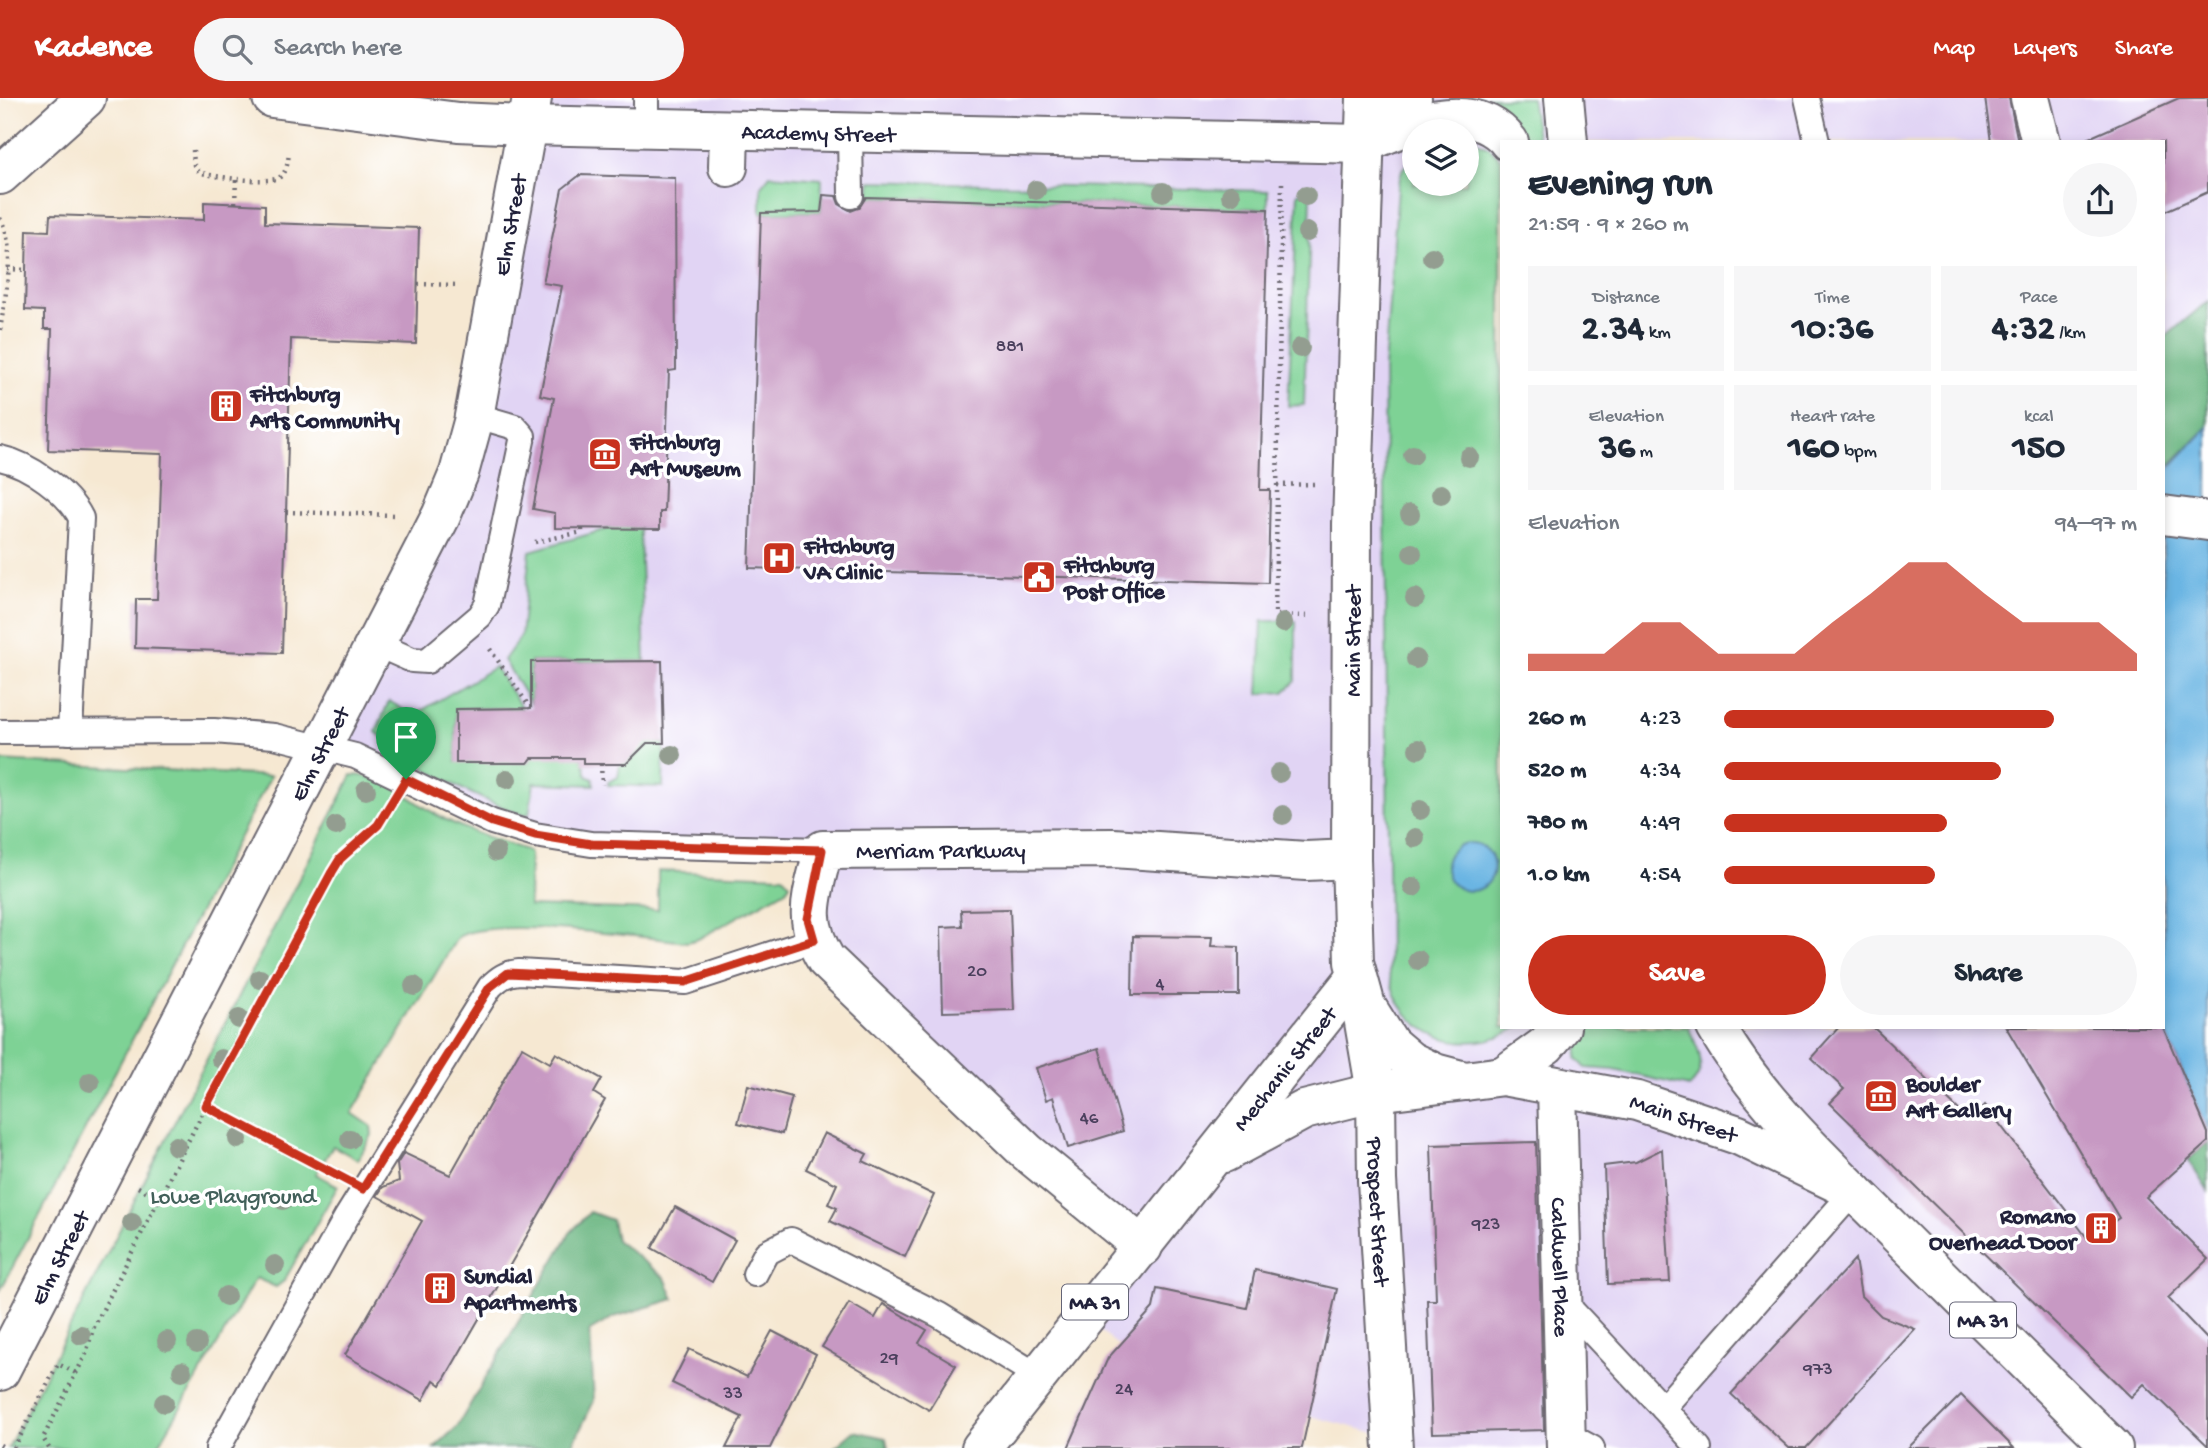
<!DOCTYPE html>
<meta charset="utf-8">
<style>
body{margin:0;font-family:"Gochi Hand",sans-serif;background:#f6f6f7;color:#1f2937;height:100vh;display:flex;flex-direction:column;font-size:26px;white-space:nowrap}
*{box-sizing:border-box;margin:0}
p{font-size:23px;color:#747a83}
.icon{flex:none;width:38px;height:38px;fill:none;stroke:currentColor;stroke-width:2;stroke-linecap:round;stroke-linejoin:round}
.map{position:relative;flex:1;overflow:hidden}
.side{position:absolute;left:1500px;top:42px;width:665px;height:889px;display:flex;flex-direction:column;background:#fff;border-radius:0px;box-shadow:0 4px 10px #0003}
.side>*{flex:none}
.controls{position:absolute;left:1402px;top:21px;display:grid;gap:14px}
.controls a{display:grid;place-items:center;width:77px;height:77px;border-radius:50%;background:#fff;box-shadow:0 4px 10px #0003;font-size:35px}
.pin{position:absolute;display:grid;place-items:center;width:60px;height:60px;color:#fff;margin:-72px -30px;border-radius:50% 50% 50% 0;rotate:-45deg;box-shadow:0 0 7px #0007}
.pin .icon{rotate:45deg}
.round{display:grid;place-items:center;flex:none;width:74px;height:74px;border-radius:37px;background:#f6f6f7}
.headline{display:flex;align-items:center;justify-content:space-between;height:119px;padding:0 28px}
h1{font-size:38px;font-weight:800;line-height:52px}
.metrics{display:grid;grid-template-columns:repeat(3,1fr);gap:10px;height:119px;padding:7px 28px}
.metrics div{display:grid;align-content:center;border-radius:0px;background:#f6f6f7;text-align:center}
.metrics b{font-size:35px;font-weight:800}
.metrics small{font-size:19px;font-weight:400}
.metrics p{font-size:19px}
.chart{height:196px;padding:14px 28px}
.chart p{display:flex;justify-content:space-between}
.chart svg{width:100%;height:126px;margin-top:7px;fill:#c8321e;opacity:.7}
.primary-button{display:flex;gap:14px;margin-top:auto;padding:14px 28px}
.primary-button a{flex:1;height:80px;border-radius:42px;background:#c8321e;color:#fff;font-size:28px;font-weight:800;line-height:80px;text-align:center}
.primary-button a+a{background:#f6f6f7;color:#1f2937}
ul{padding:0 28px;list-style:none;font-size:23px}
li{display:grid;grid-template-columns:112px 84px 1fr;align-items:center;height:52px}
li i{height:18px;border-radius:9px;background:#c8321e}
header{display:flex;align-items:center;gap:42px;box-sizing:border-box;height:98px;padding:0 35px;background:#c8321e;color:#fff}
header strong{font-size:33px}
nav{display:flex;gap:38px;margin-inline-start:auto;font-size:24px}
.search{width:490px;height:63px;background:#f6f6f7;display:flex;align-items:center;gap:18px;box-sizing:border-box;padding:0 24px;border-radius:38px;color:#747a83;font-size:26px}
.map>svg:first-child{display:block}
</style>
<header>
<strong>Kadence</strong>
<div class="search"><svg class="icon" aria-label="search" viewBox="0 0 24 24"><circle cx="10" cy="10" r="6"/><path d="M15 15l6 6"/></svg>Search here</div>
<nav><a>Map</a><a>Layers</a><a>Share</a></nav>
</header>
<div class="map">
<svg width="2208" height="1350" viewBox="0 0 2208 1350">
<rect width="100%" height="100%" fill="#fff"/>
<filter id="ink" filterUnits="userSpaceOnUse"><feTurbulence type="fractalNoise" baseFrequency=".0143" numOctaves="2"/><feDisplacementMap in="SourceGraphic" scale="14" xChannelSelector="R" yChannelSelector="G"/><feConvolveMatrix kernelMatrix="1 2 1 2 8 2 1 2 1" color-interpolation-filters="sRGB"/></filter>
<filter id="wash" filterUnits="userSpaceOnUse"><feTurbulence type="fractalNoise" baseFrequency=".00686" numOctaves="4" result="noise"/><feDisplacementMap in="SourceGraphic" scale="28" xChannelSelector="R" yChannelSelector="G"/><feGaussianBlur stdDeviation="1.57" result="paint"/><feColorMatrix in="noise" values="0 0 0 0 0 0 0 0 0 0 0 0 0 0 0 0 0 1.4 0 .05"/><feComposite in="paint" operator="in"/></filter>
<g filter="url(#wash)">
<rect width="100%" height="100%" fill="#f6e8d2"/>
<!-- built -->
<path fill="#e1d4f4" fill-rule="evenodd" d="M532,0H2208V329L2163,377V44H1502V929H2163L2208,1035V1350H1386L1383,1337L1211,1292L1135,1261L1083,1219L1142,1150L826,862L822,752L535,737L325,648L441,418ZM1414,33H1466V86H1414Z"/>
<!-- green -->
<g fill="#7ed295" stroke="#507a68" stroke-width="2">
<path d="M1489,0H1531L1538,44H1522L1518,30Z"/>
<path d="M1467,39L1489,49L1501,61L1502,929H1518C1467,962 1399,938 1389,876L1384,270L1398,89L1402,72L1414,57V86H1466Z"/>
<path d="M770,77L822,81L821,114L761,115V88Z"/>
<path d="M871,83L1268,93V111L869,99Z"/>
<path d="M1306,94L1311,99L1304,307L1288,308L1298,95Z"/>
<path d="M639,415L645,563L531,564V606L504,562L521,538L530,453L611,430Z"/>
<path d="M1262,523H1296V583L1284,594L1259,596Z"/>
<path d="M495,569L522,610L456,611V664L528,665L542,645L583,660L587,678L593,681L594,687L534,685L529,716L523,717C473,699 416,670 376,634L389,603L404,612L419,614Z"/>
<path d="M630,645H664L663,689L608,687V684L618,679L620,666L634,658Z"/>
<path d="M0,663L271,678L0,1193Z"/>
<path d="M352,677C389,677 408,701 439,718C466,733 497,742 527,752L530,755L529,808L658,812V773L783,778L790,786L786,792L698,841L687,844C644,840 486,817 457,840L352,1015L371,1028L372,1037L358,1062L333,1048L316,1076L338,1088L284,1183L276,1189L256,1180L157,1350H8Z"/>
<path d="M1590,929H1688C1698,950 1710,971 1689,989L1614,972L1586,970L1577,961L1578,952Z"/>
</g>
<!-- forest -->
<g fill="#66b47e" stroke="#446b5c" stroke-width="2">
<path d="M2208,203V329L2171,366H2163V241Z"/>
<path d="M2208,1044V1093L2188,1062Z"/>
<path d="M590,1114L612,1122L616,1142L665,1180L674,1201L614,1219L590,1233L594,1303L573,1346L567,1350H434L457,1329L570,1135Z"/>
<path d="M854,1333L886,1340L888,1350H834Z"/>
</g>
<!-- water -->
<g fill="#6bb5e3" stroke="#466c8f" stroke-width="2">
<path d="M2208,329V1035L2163,928V377Z"/>
<circle cx="1470" cy="769" r="24"/>
</g>
<g id="blocks">
<!-- building -->
<g fill="#c799c3">
<path d="M1985,0H2009L2018,44H1991Z"/>
<path d="M2179,0H2208V94L2163,114V44H2080Z"/>
<path d="M580,77L675,80L676,272L669,273L664,414H660V431L555,430V415L533,411L554,300L540,297L562,188L543,185L562,91Z"/>
<path d="M823,97L836,98L839,106L851,113L859,110L866,99L1268,111L1260,392H1270L1268,485L749,470L761,115L821,114Z"/>
<path d="M204,104L265,107V125L419,130L416,246L291,241L282,555L135,550L136,501H157L162,356L48,352L52,231H44V213L25,212L27,132L49,133L50,117L204,122Z"/>
<path d="M662,563L664,645H647L626,666H583V660H532L528,665H456V611L531,610V564Z"/>
<path d="M1010,811L1014,912L943,914L941,829L962,828L961,812Z"/>
<path d="M1133,838L1212,839L1211,848L1239,849V897H1132Z"/>
<path d="M1839,929H1873L1970,1023L1985,1007L2088,1141L2119,1120L2006,929H2163L2208,1035V1044L2146,1099L2208,1161L2168,1200L2208,1242V1348L2144,1286L2131,1299L1830,1005L1844,991L1811,960Z"/>
<path d="M522,949L550,965L556,955L602,981L594,995L605,1002L441,1287L434,1282L423,1302L345,1257L422,1123L377,1098L383,1089L399,1083L397,1066L404,1055L450,1077Z"/>
<path d="M1099,950L1123,1033L1068,1050L1053,999L1046,1002L1036,970Z"/>
<path d="M748,987L792,999L782,1036L738,1025Z"/>
<path d="M824,1035L867,1056L863,1063L934,1097L905,1159L830,1123L837,1110L828,1106L837,1086L806,1071Z"/>
<path d="M1536,1044L1544,1332L1432,1335L1427,1202H1436L1431,1047Z"/>
<path d="M1662,1051L1670,1184L1608,1186L1604,1068L1636,1064Z"/>
<path d="M675,1109L735,1142L712,1184L652,1150Z"/>
<path d="M1855,1161L1861,1198L1881,1218L1915,1231L1806,1350H1789L1731,1296Z"/>
<path d="M1255,1172L1337,1191L1302,1350H1068L1108,1260L1153,1210L1157,1191L1247,1210Z"/>
<path d="M849,1205L875,1220L883,1206L927,1232L919,1245L956,1267L929,1312L822,1249Z"/>
<path d="M772,1233L816,1256L770,1350H726L742,1319L672,1285L689,1251L747,1279Z"/>
<path d="M1961,1297L2014,1350H1908Z"/>
</g>
</g>
</g>
<g filter="url(#ink)">
<use href="#blocks" fill-opacity="0" stroke="#6c6770" stroke-width="2"/>
<g fill="none" stroke-linecap="round" stroke-linejoin="round">
<!-- service casing -->
<g stroke="#6c6770" stroke-width="28">
<g id="service">
<path d="M1807,0L1817,44"/>
<path d="M646,32V0"/>
<path d="M850,35L851,98"/>
<path d="M0,360C29,366 68,394 81,420L70,634"/>
<path d="M376,546L412,562L427,563L480,518L487,507L523,338L515,329L474,317"/>
<path d="M0,634L214,633L274,638L355,658L492,724L535,737L591,746L823,752"/>
<path d="M755,1176L766,1155L791,1142L939,1217L1038,1278"/>
<path d="M1562,1202L1663,1310L1854,1093"/>
<path d="M1663,1310L1699,1350"/>
<path d="M1566,1336L1592,1350"/>
<path d="M218,1350L346,1120L490,889C499,880 506,875 519,874L685,884L814,842"/>
</g>
</g>
<!-- minor casing -->
<g stroke="#6c6770" stroke-width="42">
<g id="minor">
<path d="M2030,0L2041,44"/>
<path d="M728,69L729,34"/>
<path d="M2163,417L2208,423"/>
<path id="s1" d="M1359,895L1376,994L1377,1082L1393,1350"/>
<path id="s2" d="M1557,989L1566,1350"/>
<path id="s3" d="M1143,1149L1027,1054L826,862C800,819 813,798 823,752L1113,750L1306,763L1351,761"/>
<path id="s4" d="M0,1273L441,418L459,375L473,324L532,0"/>
</g>
</g>
<!-- secondary casing -->
<g stroke="#6c6770" stroke-width="42">
<g id="secondary">
<path id="s5" d="M272,0L458,24L525,27L1364,46L1412,0"/>
<path d="M0,77L86,0"/>
</g>
</g>
<!-- primary casing -->
<g stroke="#6c6770" stroke-width="42">
<g id="primary">
<path d="M1224,1055L1304,1012L1376,994L1465,983"/>
<path id="s6" d="M981,1350L1356,879"/>
</g>
</g>
<!-- trunk casing -->
<g stroke="#6c6770" stroke-width="42">
<g id="trunk">
<path id="s7" d="M1366,0L1352,426L1351,761L1354,864L1366,908L1390,946L1410,963L1435,975L1465,983L1503,978L1637,1003L1738,1037L1854,1093"/>
<path d="M1564,0L1568,44"/>
<path d="M1364,46C1406,26 1476,0 1509,44"/>
<path d="M1716,929C1759,1005 1829,1068 1890,1129C1964,1203 2039,1277 2113,1350"/>
<path d="M1503,978L1546,947L1561,929"/>
</g>
</g>
<!-- path -->
<g stroke="#6c6770" stroke-width="4.5" stroke-dasharray="2 5" stroke-linecap="butt">
<path d="M193,52L194,67L199,74C212,79 266,86 278,80C287,76 288,63 289,55"/>
<path d="M1282,85L1275,517L1310,518"/>
<path d="M235,105L236,80"/>
<path d="M0,120C18,152 4,199 0,234"/>
<path d="M7,171L26,172"/>
<path d="M418,186L459,187"/>
<path d="M1277,387L1314,386"/>
<path d="M286,414L397,417"/>
<path d="M535,444L582,434V430"/>
<path d="M490,551L531,611"/>
<path d="M601,666L602,687"/>
<path d="M206,1008L335,1076"/>
<path d="M138,1089L159,1100"/>
<path d="M0,1347L5,1350"/>
<path d="M14,1350L58,1266L76,1275"/>
<path d="M49,1350L43,1340L86,1256L93,1231L206,1008L332,774C348,749 375,735 390,710"/>
</g>
<!-- service -->
<use href="#service" stroke="#fff" stroke-width="24"/>
<!-- minor -->
<use href="#minor" stroke="#fff" stroke-width="38"/>
<!-- secondary -->
<use href="#secondary" stroke="#fff" stroke-width="38"/>
<!-- primary -->
<use href="#primary" stroke="#fff" stroke-width="38"/>
<!-- trunk -->
<use href="#trunk" stroke="#fff" stroke-width="38"/>
</g>
<!-- trees -->
<g fill="#939d90">
<circle cx="1036" cy="92" r="10"/>
<circle cx="1163" cy="94" r="10"/>
<circle cx="1231" cy="97" r="10"/>
<circle cx="1306" cy="98" r="10"/>
<circle cx="1307" cy="134" r="10"/>
<circle cx="1432" cy="159" r="10"/>
<circle cx="1300" cy="250" r="10"/>
<circle cx="1413" cy="357" r="10"/>
<circle cx="1469" cy="359" r="10"/>
<circle cx="1441" cy="396" r="10"/>
<circle cx="1410" cy="416" r="10"/>
<circle cx="1412" cy="455" r="10"/>
<circle cx="1415" cy="500" r="10"/>
<circle cx="1283" cy="525" r="10"/>
<circle cx="1416" cy="561" r="10"/>
<circle cx="1418" cy="651" r="10"/>
<circle cx="672" cy="657" r="10"/>
<circle cx="1279" cy="675" r="10"/>
<circle cx="507" cy="681" r="10"/>
<circle cx="366" cy="692" r="10"/>
<circle cx="1420" cy="712" r="10"/>
<circle cx="1283" cy="717" r="10"/>
<circle cx="336" cy="728" r="10"/>
<circle cx="1415" cy="740" r="10"/>
<circle cx="496" cy="754" r="10"/>
<circle cx="1413" cy="789" r="10"/>
<circle cx="1418" cy="862" r="10"/>
<circle cx="260" cy="881" r="10"/>
<circle cx="414" cy="888" r="10"/>
<circle cx="239" cy="921" r="10"/>
<circle cx="221" cy="961" r="10"/>
<circle cx="90" cy="984" r="10"/>
<circle cx="238" cy="1041" r="10"/>
<circle cx="350" cy="1041" r="10"/>
<circle cx="176" cy="1048" r="10"/>
<circle cx="283" cy="1102" r="10"/>
<circle cx="132" cy="1125" r="10"/>
<circle cx="275" cy="1167" r="10"/>
<circle cx="226" cy="1198" r="10"/>
<circle cx="81" cy="1237" r="10"/>
<circle cx="167" cy="1243" r="10"/>
<circle cx="197" cy="1245" r="10"/>
<circle cx="182" cy="1273" r="10"/>
<circle cx="164" cy="1305" r="10"/>
</g>
</g>
<g fill="none" stroke-linecap="round" stroke-linejoin="round" filter="url(#ink)">
<!-- route casing -->
<g stroke="#fff" stroke-width="14">
<path id="route" d="M406,681L492,724L535,737L591,746L822,752L808,821L814,842L685,884L508,875L490,889L363,1091L206,1008L332,774L340,761L378,727Z"/>
</g>
<!-- route -->
<use href="#route" stroke="#c8321e" stroke-width="9"/>
</g>
<!-- icons -->
<defs>
<g id="building-square" transform="scale(1.75)"><rect x="-9" y="-9" width="18" height="18" rx="4" fill="#c8321e" stroke="#fff"/><path d="M-4-6H4V6H1V3H-1V6H-4ZM-2.5-4.3h1.7v1.8h-1.7ZM.8-4.3h1.7v1.8H.8ZM-2.5-1h1.7V.8h-1.7ZM.8-1h1.7V.8H.8Z" fill="#fff"/></g>
<g id="museum-square" transform="scale(1.75)"><rect x="-9" y="-9" width="18" height="18" rx="4" fill="#c8321e" stroke="#fff"/><path d="M0-6L6-3V-2H-6V-3ZM-5-1h2V3h-2ZM-1-1h2V3h-2ZM3-1h2V3H3ZM-6 4H6V6H-6Z" fill="#fff"/></g>
<g id="hospital-square" transform="scale(1.75)"><rect x="-9" y="-9" width="18" height="18" rx="4" fill="#c8321e" stroke="#fff"/><path d="M-5-5h3v3.5h4V-5h3V5h-3V1.5h-4V5h-3Z" fill="#fff"/></g>
<g id="civic-square" transform="scale(1.75)"><rect x="-9" y="-9" width="18" height="18" rx="4" fill="#c8321e" stroke="#fff"/><path d="M-.6-6.5H3V-4.5H.6V-3L4-1V1h2V6H-6V1h2V-1L-.6-3ZM-1.2 2.5V6h2.4V2.5Z" fill="#fff"/></g>
</defs>
<g fill-rule="evenodd">
<use href="#building-square" x="226" y="308"/>
<use href="#museum-square" x="605" y="356"/>
<use href="#hospital-square" x="779" y="460"/>
<use href="#civic-square" x="1039" y="479"/>
<use href="#museum-square" x="1881" y="998"/>
<use href="#building-square" x="2101" y="1130"/>
<use href="#building-square" x="440" y="1190"/>
</g>
<g text-anchor="middle" stroke-width="7" stroke-linejoin="round" paint-order="stroke">
<!-- number labels -->
<g font-size="19" fill="#4b405d">
<text x="1010" y="253">881</text>
<text x="977" y="878">20</text>
<text x="1160" y="891">4</text>
<text x="1089" y="1025">46</text>
<text x="1486" y="1131">923</text>
<text x="889" y="1265">29</text>
<text x="1818" y="1276">973</text>
<text x="1124" y="1296">24</text>
<text x="733" y="1300">33</text>
</g>
<!-- shield labels -->
<g fill="#fff" stroke="#646476" stroke-width="2">
<rect x="1062" y="1186.5" width="66" height="35" rx="5"/>
<rect x="1950" y="1204.5" width="66" height="35" rx="5"/>
</g>
<g font-size="21" font-weight="bold" fill="#22223b">
<text x="1095" y="1211">MA 31</text>
<text x="1983" y="1229">MA 31</text>
</g>
<!-- street labels -->
<g font-size="23" fill="#22223b" stroke="#fff">
<text dy="8" stroke="none"><textPath href="#s5" startOffset="548">Academy Street</textPath></text>
<text dy="8" stroke="none"><textPath href="#s4" startOffset="1262">Elm Street</textPath></text>
<text transform="translate(1352 543) rotate(-90)" y="8">Main Street</text>
<text dy="8" stroke="none"><textPath href="#s4" startOffset="695">Elm Street</textPath></text>
<text dy="8" stroke="none"><textPath href="#s3" startOffset="660">Merriam Parkway</textPath></text>
<text dy="8" stroke="none"><textPath href="#s6" startOffset="486">Mechanic Street</textPath></text>
<text dy="8" stroke="none"><textPath href="#s7" startOffset="1264">Main Street</textPath></text>
<text dy="8" stroke="none"><textPath href="#s1" startOffset="220">Prospect Street</textPath></text>
<text dy="8" stroke="none"><textPath href="#s4" startOffset="128">Elm Street</textPath></text>
<text dy="8" stroke="none"><textPath href="#s2" startOffset="180">Caldwell Place</textPath></text>
</g>
<!-- poi labels -->
<g font-size="23" font-weight="bold" fill="#22223b" stroke="#fff" text-anchor="start">
<text x="250" y="303">Fitchburg<tspan x="250" dy="26">Arts Community</tspan></text>
<text x="630" y="351">Fitchburg<tspan x="630" dy="26">Art Museum</tspan></text>
<text x="804" y="455">Fitchburg<tspan x="804" dy="26">VA Clinic</tspan></text>
<text x="1064" y="474">Fitchburg<tspan x="1064" dy="26">Post Office</tspan></text>
<text x="1906" y="993">Boulder<tspan x="1906" dy="26">Art Gallery</tspan></text>
<text x="2076" y="1125" text-anchor="end">Romano<tspan x="2076" dy="26">Overhead Door</tspan></text>
<text x="464" y="1185">Sundial<tspan x="464" dy="26">Apartments</tspan></text>
</g>
<!-- park labels -->
<g font-size="23" fill="#42605a" stroke="#fff">
<text x="233" y="1105">Lowe Playground</text>
</g>
</g>
</svg>
<div class="controls">
<a><svg class="icon" aria-label="layers" viewBox="0 0 24 24"><path d="M12 4l9 5-9 5-9-5zM3 14l9 5 9-5"/></svg></a>
</div>
<div class="pin" style="left:406px;top:681px;background:#1e9e55"><svg class="icon" aria-label="arrive" viewBox="0 0 24 24"><path d="M6 21V4h12l-3 4 3 4H6"/></svg></div>
<section class="side">
<div class="headline"><div><h1>Evening run</h1><p>21:59 · 9 × 260 m</p></div><a class="round"><svg class="icon" aria-label="share" viewBox="0 0 24 24"><path d="M12 15V3M7 8l5-5 5 5M5 13v7h14v-7"/></svg></a></div>
<div class="metrics">
<div><p>Distance</p><b>2.34<small> km</small></b></div>
<div><p>Time</p><b>10:36</b></div>
<div><p>Pace</p><b>4:32<small> /km</small></b></div>
</div>
<div class="metrics">
<div><p>Elevation</p><b>36<small> m</small></b></div>
<div><p>Heart rate</p><b>160<small> bpm</small></b></div>
<div><p>kcal</p><b>150</b></div>
</div>
<div class="chart"><p><span>Elevation</span>94–97 m</p>
<svg viewBox="0 0 160 44" preserveAspectRatio="none"><path d="M0 44V38L10 38L20 38L30 27L40 27L50 38L60 38L70 38L80 27L90 17L100 6L110 6L120 17L130 27L140 27L150 27L160 38V44z"/></svg>
</div>
<ul>
<li><b>260 m</b>4:23<i style="width:80%"></i></li>
<li><b>520 m</b>4:34<i style="width:67%"></i></li>
<li><b>780 m</b>4:49<i style="width:54%"></i></li>
<li><b>1.0 km</b>4:54<i style="width:51%"></i></li>
</ul>
<div class="primary-button"><a>Save</a><a>Share</a></div>
</section>
</div>
